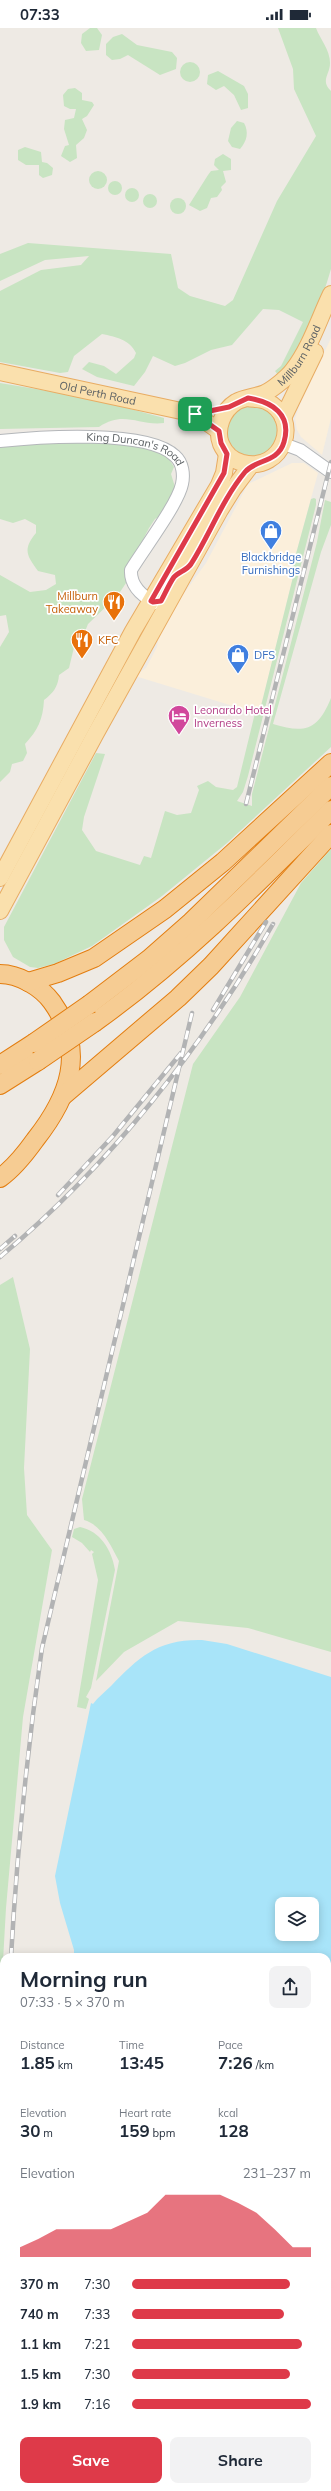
<!DOCTYPE html>
<meta charset="utf-8">
<style>
body{margin:0;font-family:Mulish,sans-serif;background:#f2f2f3;color:#1f2937;height:100vh;display:flex;flex-direction:column;font-size:15px;white-space:nowrap}
*{box-sizing:border-box;margin:0}
p{font-size:13px;color:#747a83}
.icon{flex:none;width:22px;height:22px;fill:none;stroke:currentColor;stroke-width:2;stroke-linecap:round;stroke-linejoin:round}
.map{position:relative;flex:1;overflow:hidden}
.details{position:absolute;left:0px;top:1925px;width:331px;height:538px;display:flex;flex-direction:column;background:#fff;border-radius:12px 12px 0 0;box-shadow:0 2px 10px #0003}
.details>*{flex:none}
.buttons{position:absolute;left:275px;top:1869px;display:grid;gap:8px}
.buttons a{display:grid;place-items:center;width:44px;height:44px;border-radius:8px;background:#fff;box-shadow:0 2px 10px #0003;font-size:20px}
.pin{position:absolute;display:grid;place-items:center;width:34px;height:34px;color:#fff;margin:-17px;border-radius:8px;box-shadow:0 2px 6px #0006}
.round{display:grid;place-items:center;flex:none;width:42px;height:42px;border-radius:8px;background:#f2f2f3}
.summary{display:flex;align-items:center;justify-content:space-between;height:68px;padding:0 20px}
h1{font-size:22px;font-weight:700;line-height:30px}
.figures{display:grid;grid-template-columns:repeat(3,1fr);gap:6px;height:68px;padding:4px 20px}
.figures div{display:grid;align-content:center}
.figures b{font-size:17px;font-weight:700}
.figures small{font-size:11px;font-weight:400}
.figures p{font-size:11px}
.chart{height:112px;padding:8px 20px}
.chart p{display:flex;justify-content:space-between}
.chart svg{width:100%;height:72px;margin-top:4px;fill:#de3a49;opacity:.7}
.button{display:flex;gap:8px;margin-top:auto;padding:8px 20px}
.button a{flex:1;height:46px;border-radius:8px;background:#de3a49;color:#fff;font-size:16px;font-weight:700;line-height:46px;text-align:center}
.button a+a{background:#f2f2f3;color:#1f2937}
ul{padding:0 20px;list-style:none;font-size:13px}
li{display:grid;grid-template-columns:64px 48px 1fr;align-items:center;height:30px}
li i{height:10px;border-radius:5px;background:#de3a49}
.status{display:flex;justify-content:space-between;align-items:center;height:28px;padding:0 20px;background:#fff;direction:ltr}
.status svg{height:11px;fill:currentColor}
.map>svg:first-child{display:block}
</style>
<div class="status"><b>07:33</b><svg viewBox="0 0 49 12"><path d="M0 12V9h3v3zM5 12V6h3v6zM10 12V3h3v9zM15 12V0h3v12zM26 1h20v11H26zM47 4h2v5h-2z"/></svg></div>
<div class="map">
<svg width="331" height="2463" viewBox="0 0 331 2463">
<rect width="100%" height="100%" fill="#eeeae4"/>
<!-- commercial -->
<g fill="#fbefdb">
<path d="M331,310V390L322,427L301,409L297,402L295,391L300,376Z"/>
<path d="M292,435H304L318,445L291,544L294,545L259,686L135,648L146,640L157,619L159,606L177,575L206,535L248,456Z"/>
</g>
<!-- green -->
<g fill="#c8e4c2">
<path d="M90,0H108H97L102,7L99,22L86,23L81,15L82,6Z"/>
<path d="M278,0H316C320,11 330,22 330,35C330,47 320,52 331,63V241C320,280 303,316 279,348L275,343L281,338L303,294L279,282L263,281L232,317L211,322L185,335L175,338L153,328L145,344L134,358L97,349L82,341L89,334L104,338L116,346L134,330L136,325C129,311 116,309 102,306L74,328L68,344L60,345L0,334V263L41,242L81,237L89,228L45,232L0,253V226L28,215L171,226L178,260L190,268L225,278L233,272L277,173L316,108L294,61L293,41Z"/>
<path d="M122,6L137,17L172,24L177,30L176,41L160,47L128,27L120,31L112,32L106,27V16L113,9Z"/>
<circle cx="190" cy="44" r="10"/>
<path d="M218,43L244,58L248,66V80L241,82L234,67L224,58L216,62L207,56L208,47Z"/>
<path d="M75,60L82,65V72L92,74L94,77L87,88L82,91L87,102L84,110L76,117L77,130L70,134L61,128L65,118L69,117L64,101L65,92L74,90L76,81H70L64,78L63,67L68,61Z"/>
<path d="M237,93L244,95C249,104 247,113 240,121L232,119L228,113L231,100Z"/>
<path d="M25,119L41,124L42,134L47,135L53,140L52,147L43,150L39,147V137H26L18,132V122Z"/>
<path d="M223,126L231,131V142L223,143L226,154L221,159L222,162L217,169L211,170L207,180L200,183L189,177L208,147L211,143L219,142L214,137L215,131Z"/>
<circle cx="98" cy="152" r="9"/>
<circle cx="115" cy="160" r="7"/>
<circle cx="132" cy="167" r="7"/>
<circle cx="150" cy="173" r="7"/>
<circle cx="178" cy="178" r="8"/>
<path d="M0,355L90,370L164,390V395C138,398 124,382 99,399L0,401Z"/>
<circle cx="252" cy="403" r="25"/>
<path d="M92,411L140,417L168,429L174,439L171,446L175,459L163,486L155,491L149,500L128,541L126,555L118,567L88,596L84,606L76,611L69,640L59,647C58,659 53,665 44,672C43,691 38,702 25,716L27,725L23,733L12,736L10,744L0,754V619L9,604L6,587L0,588V547L30,564L46,562L56,556L55,547L38,543C26,527 23,521 36,505V497L25,491L13,495L0,491V416Z"/>
<path d="M314,470L316,471V477L248,748L243,764L237,773L252,778V766L317,514L325,472L331,474V497L321,524L273,696C305,706 318,702 331,670V719L227,815L162,868L92,918L54,936L38,940L30,939L13,929L4,912V899L96,725L105,726L84,789L82,802L96,823L140,837L144,828L151,830L165,783L177,787L191,785L199,762L197,758L208,753L216,759L233,762L237,759L255,685L259,686L294,545L291,544L311,471Z"/>
<path d="M331,821V1624L248,1600L178,1593L124,1624L96,1653L119,1533C111,1518 102,1497 84,1492L82,1471L193,1036L240,969L301,855Z"/>
<path d="M13,1249L30,1321L24,1440L27,1487L52,1522L23,1689L6,1880L0,1986V1257Z"/>
<path d="M80,1499C100,1503 112,1522 115,1542L91,1660L86,1669L89,1671L86,1681L77,1679L98,1552L92,1526L94,1524L91,1522L90,1524L82,1515L72,1509L74,1501Z"/>
<path d="M0,2053C2,2171 4,2289 4,2408L0,2391Z"/>
<path d="M10,2459H36L37,2463H10Z"/>
</g>
<!-- water -->
<path fill="#a8e4f9" fill-rule="evenodd" d="M202,1612L227,1616L331,1649V2463H81L80,2459H327V1929H74V1922L60,1875L55,1848L91,1675L93,1676C98,1669 105,1664 111,1658C139,1629 158,1611 202,1612ZM282,1876H312V1906H282Z"/>
<g fill="none" stroke-linecap="round" stroke-linejoin="round">
<!-- minor casing -->
<g stroke="#b4b7ba" stroke-width="14">
<g id="minor">
<path id="s1" d="M0,413C38,409 148,401 175,428C183,435 184,447 182,456C178,476 143,522 131,542C130,558 142,568 155,575L161,573L168,560"/>
<path d="M284,416L300,422L331,444"/>
</g>
</g>
<!-- major casing -->
<g stroke="#e8ac63" stroke-width="18">
<g id="major">
<path id="s2" d="M0,344L195,386L219,403"/>
<path id="s3" d="M248,370C254,371 261,371 266,373C303,390 283,445 243,435C233,433 225,425 221,416C215,401 223,382 236,374C245,369 256,369 265,365C273,361 288,349 293,342C310,320 319,291 331,266"/>
<path d="M283,390L315,324"/>
<path d="M0,850L133,603L219,457L224,445L227,426"/>
<path d="M0,883L96,705L220,482L233,461L251,437"/>
</g>
</g>
<!-- highway casing -->
<g stroke="#e37d0f" stroke-width="20">
<g id="highway">
<path d="M0,946C19,946 41,959 52,974C87,1023 69,1069 35,1112C25,1126 14,1140 0,1150"/>
<path d="M28,954L58,945L94,930L165,881L223,834L331,735"/>
<path d="M90,976L149,931L191,894L331,758"/>
<path d="M95,994C182,932 256,857 331,782"/>
<path d="M0,1037L34,1015"/>
<path d="M0,1057L38,1033"/>
<path d="M63,1068L178,970L211,938L331,806"/>
</g>
</g>
<!-- minor -->
<use href="#minor" stroke="#fff" stroke-width="12"/>
<!-- major -->
<use href="#major" stroke="#fae0ad" stroke-width="16"/>
<!-- highway -->
<use href="#highway" stroke="#f6cc93" stroke-width="18"/>
<!-- rail casing -->
<g stroke="#b2b3b4" stroke-width="4.5">
<g id="rail">
<path d="M246,776L331,434"/>
<path d="M213,982L266,894"/>
<path d="M58,1167L113,1108L181,1025"/>
<path d="M0,1221L15,1208"/>
<path d="M0,1229C110,1137 202,1020 273,896"/>
<path d="M11,1929C17,1825 27,1723 42,1620L192,985"/>
<path d="M44,2459L45,2463"/>
</g>
</g>
<!-- rail -->
<use href="#rail" stroke="#fff" stroke-width="3" stroke-dasharray="9" stroke-linecap="butt"/>
<!-- highway-bridge casing -->
<g stroke="#e37d0f" stroke-width="20" stroke-linecap="butt">
<g id="highway-bridge">
<path d="M34,1015L90,976"/>
<path d="M38,1033L95,994"/>
</g>
</g>
<!-- highway-bridge -->
<use href="#highway-bridge" stroke="#f6cc93" stroke-width="18"/>
</g>
<g fill="none" stroke-linecap="round" stroke-linejoin="round">
<!-- route casing -->
<g stroke="#fff" stroke-width="8">
<path id="route" d="M248,370C272,374 292,386 284,414C278,435 256,431 245,444C222,472 210,506 191,536C187,542 179,544 174,549C169,556 165,566 161,573L153,574L151,573L224,445L227,426L221,415L219,403L195,386L229,379Z"/>
</g>
<!-- route -->
<use href="#route" stroke="#de3a49" stroke-width="5"/>
</g>
<!-- icons -->
<defs>
<g id="shop-pin" transform="scale(1.15)"><path d="M0 17L-7.5 6A9.5 9.5 0 1 1 7.5 6Z" fill="#3f7fe0" stroke="#fff"/><path d="M-5-2.5h2.3a2.7 3.5 0 0 1 5.4 0H5L5.5 6h-11ZM-1.5-2.5h3a1.5 2.3 0 0 0-3 0Z" fill="#fff"/></g>
<g id="restaurant-pin" transform="scale(1.15)"><path d="M0 17L-7.5 6A9.5 9.5 0 1 1 7.5 6Z" fill="#e8710a" stroke="#fff"/><path d="M-5-6h1v4h1v-4h1v4h1v-4h1v5L-1.5 .5V6h-2V.5L-5-1ZM5-6V6H3V1.5H1.5Q1.5-4 5-6Z" fill="#fff"/></g>
<g id="hotel-pin" transform="scale(1.15)"><path d="M0 17L-7.5 6A9.5 9.5 0 1 1 7.5 6Z" fill="#d1479c" stroke="#fff"/><path d="M-6-4.5h1.5V1H6V5H4.5V3h-9V5H-6ZM-4 0a1.8 1.8 0 1 1 3.6 0ZM.5 0V-2.5h3Q6-2.5 6 0Z" fill="#fff"/></g>
</defs>
<g fill-rule="evenodd">
<use href="#shop-pin" x="271" y="503"/>
<use href="#restaurant-pin" x="114" y="574"/>
<use href="#restaurant-pin" x="82" y="612"/>
<use href="#shop-pin" x="238" y="627"/>
<use href="#hotel-pin" x="179" y="688"/>
</g>
<g text-anchor="middle" stroke-width="3.5" stroke-linejoin="round" paint-order="stroke">
<!-- street labels -->
<g font-size="11" fill="#5c6164" stroke="#fff">
<text dy="4" stroke="none"><textPath href="#s3" startOffset="278">Millburn Road</textPath></text>
<text dy="4" stroke="none"><textPath href="#s2" startOffset="100">Old Perth Road</textPath></text>
<text dy="4" stroke="none"><textPath href="#s1" startOffset="138">King Duncan's Road</textPath></text>
</g>
<!-- shop labels -->
<g font-size="11" fill="#366cbe" stroke="#fff">
<text x="271" y="533">Blackbridge<tspan x="271" dy="13">Furnishings</tspan></text>
<text x="254" y="631" text-anchor="start">DFS</text>
</g>
<!-- food labels -->
<g font-size="11" fill="#c56008" stroke="#fff" text-anchor="end">
<text x="98" y="572">Millburn<tspan x="98" dy="13">Takeaway</tspan></text>
<text x="98" y="616" text-anchor="start">KFC</text>
</g>
<!-- hotel labels -->
<g font-size="11" fill="#b23c85" stroke="#fff" text-anchor="start">
<text x="194" y="686">Leonardo Hotel<tspan x="194" dy="13">Inverness</tspan></text>
</g>
</g>
</svg>
<div class="buttons">
<a><svg class="icon" aria-label="layers" viewBox="0 0 24 24"><path d="M12 4l9 5-9 5-9-5zM3 14l9 5 9-5"/></svg></a>
</div>
<div class="pin" style="left:195px;top:386px;background:#1e9e55"><svg class="icon" aria-label="arrive" viewBox="0 0 24 24"><path d="M6 21V4h12l-3 4 3 4H6"/></svg></div>
<section class="details">
<div class="summary"><div><h1>Morning run</h1><p>07:33 · 5 × 370 m</p></div><a class="round"><svg class="icon" aria-label="share" viewBox="0 0 24 24"><path d="M12 15V3M7 8l5-5 5 5M5 13v7h14v-7"/></svg></a></div>
<div class="figures">
<div><p>Distance</p><b>1.85<small> km</small></b></div>
<div><p>Time</p><b>13:45</b></div>
<div><p>Pace</p><b>7:26<small> /km</small></b></div>
</div>
<div class="figures">
<div><p>Elevation</p><b>30<small> m</small></b></div>
<div><p>Heart rate</p><b>159<small> bpm</small></b></div>
<div><p>kcal</p><b>128</b></div>
</div>
<div class="chart"><p><span>Elevation</span>231–237 m</p>
<svg viewBox="0 0 160 44" preserveAspectRatio="none"><path d="M0 44V38L10 33L20 27L30 27L40 27L50 27L60 22L70 17L80 6L90 6L100 6L110 6L120 11L130 17L140 27L150 38L160 38V44z"/></svg>
</div>
<ul>
<li><b>370 m</b>7:30<i style="width:88%"></i></li>
<li><b>740 m</b>7:33<i style="width:85%"></i></li>
<li><b>1.1 km</b>7:21<i style="width:95%"></i></li>
<li><b>1.5 km</b>7:30<i style="width:88%"></i></li>
<li><b>1.9 km</b>7:16<i style="width:100%"></i></li>
</ul>
<div class="button"><a>Save</a><a>Share</a></div>
</section>
</div>
